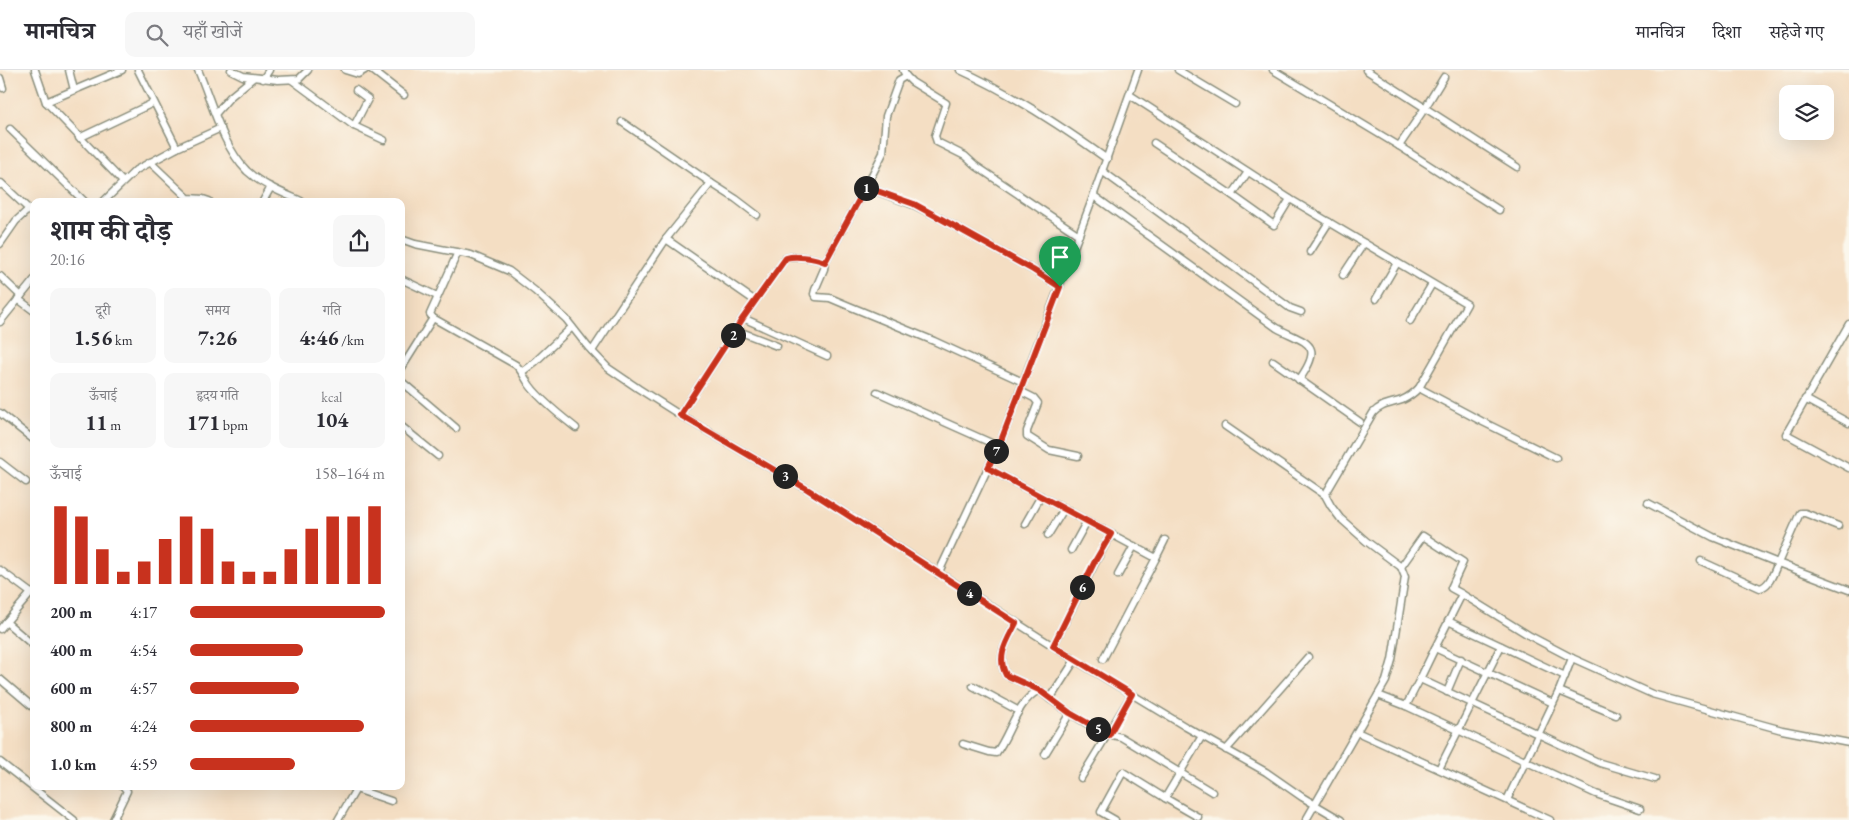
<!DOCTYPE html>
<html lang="hi">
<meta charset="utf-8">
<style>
body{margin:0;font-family:"EB Garamond","Noto Serif Devanagari",serif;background:#f7f7f7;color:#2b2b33;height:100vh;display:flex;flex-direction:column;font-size:19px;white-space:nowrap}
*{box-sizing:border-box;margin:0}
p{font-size:16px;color:#7c7c81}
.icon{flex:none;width:28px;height:28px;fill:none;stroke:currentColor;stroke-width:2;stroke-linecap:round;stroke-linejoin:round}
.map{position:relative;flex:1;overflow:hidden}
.panel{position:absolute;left:30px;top:128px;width:375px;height:592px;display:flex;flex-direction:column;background:#fff;border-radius:10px;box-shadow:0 5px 20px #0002}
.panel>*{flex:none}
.fabs{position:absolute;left:1779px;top:15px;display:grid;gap:10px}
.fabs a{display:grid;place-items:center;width:55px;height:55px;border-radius:10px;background:#fff;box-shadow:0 5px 20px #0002;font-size:25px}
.pin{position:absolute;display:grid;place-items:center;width:42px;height:42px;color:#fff;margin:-51px -21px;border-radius:50% 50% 50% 0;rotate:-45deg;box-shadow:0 0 5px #0007}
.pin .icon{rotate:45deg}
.km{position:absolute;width:25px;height:25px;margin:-12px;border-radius:50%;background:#222;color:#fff;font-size:14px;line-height:25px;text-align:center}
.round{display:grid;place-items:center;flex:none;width:52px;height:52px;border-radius:10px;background:#f7f7f7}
.summary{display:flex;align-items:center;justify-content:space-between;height:85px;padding:0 20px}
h1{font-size:28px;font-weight:700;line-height:38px}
.metrics{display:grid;grid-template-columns:repeat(3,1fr);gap:8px;height:85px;padding:5px 20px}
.metrics div{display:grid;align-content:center;border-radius:10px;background:#f7f7f7;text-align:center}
.metrics b{font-size:21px;font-weight:700}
.metrics small{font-size:14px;font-weight:400}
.metrics p{font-size:14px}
.chart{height:140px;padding:10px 20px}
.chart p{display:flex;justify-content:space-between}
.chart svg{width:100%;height:90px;margin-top:5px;stroke:#c8321e;stroke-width:6}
ul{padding:0 20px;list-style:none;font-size:16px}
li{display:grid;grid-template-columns:80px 60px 1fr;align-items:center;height:38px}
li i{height:12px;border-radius:6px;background:#c8321e}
header{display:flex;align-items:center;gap:30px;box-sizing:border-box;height:70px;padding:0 25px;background:#fff;border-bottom:1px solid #e1e1e2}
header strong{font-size:24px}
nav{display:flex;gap:28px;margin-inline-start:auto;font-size:18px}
.search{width:350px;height:45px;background:#f7f7f7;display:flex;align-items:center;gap:12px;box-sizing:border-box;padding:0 18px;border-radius:10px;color:#7c7c81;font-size:19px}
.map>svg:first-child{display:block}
</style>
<header>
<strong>मानचित्र</strong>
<div class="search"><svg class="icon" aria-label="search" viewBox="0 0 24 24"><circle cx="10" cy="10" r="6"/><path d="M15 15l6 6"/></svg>यहाँ खोजें</div>
<nav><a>मानचित्र</a><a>दिशा</a><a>सहेजे गए</a></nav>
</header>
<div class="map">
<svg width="1849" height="750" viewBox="0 0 1849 750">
<rect width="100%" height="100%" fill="#fbf7ec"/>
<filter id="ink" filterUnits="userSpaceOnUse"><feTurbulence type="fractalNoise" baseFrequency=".02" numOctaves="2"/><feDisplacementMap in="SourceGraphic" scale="10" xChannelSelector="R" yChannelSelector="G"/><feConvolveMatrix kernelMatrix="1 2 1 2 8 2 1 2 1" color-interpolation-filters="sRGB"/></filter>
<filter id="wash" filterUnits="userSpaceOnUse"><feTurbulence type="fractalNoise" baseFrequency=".0096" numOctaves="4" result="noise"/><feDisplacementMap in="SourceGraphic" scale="20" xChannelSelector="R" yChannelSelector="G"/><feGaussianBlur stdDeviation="1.12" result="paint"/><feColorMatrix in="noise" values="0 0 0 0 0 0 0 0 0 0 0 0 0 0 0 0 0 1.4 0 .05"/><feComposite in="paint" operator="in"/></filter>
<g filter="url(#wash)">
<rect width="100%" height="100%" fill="#f4dec3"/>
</g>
<g filter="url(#ink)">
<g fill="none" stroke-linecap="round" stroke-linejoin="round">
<!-- street casing -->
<g stroke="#8a8e7c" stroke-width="9">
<g id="street">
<path d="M35,0L46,32L122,0"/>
<path d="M69,0L74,20"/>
<path d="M138,0L177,78L221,58"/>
<path d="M198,0C212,32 222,76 247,101C262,115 283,123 301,131"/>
<path d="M231,0L243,6L278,10L299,9L308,0"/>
<path d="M345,0L358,4L365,0"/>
<path d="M372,0L404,25"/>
<path d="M960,0C1013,24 1060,55 1107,89"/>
<path d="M1178,0L1235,34"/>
<path d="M1273,0L1399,76L1499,140"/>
<path d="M1366,0L1425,38L1444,7"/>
<path d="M906,6L912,12L946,33L935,66L937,72L965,86L976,96L1079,165"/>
<path d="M0,8L3,18"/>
<path d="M263,9L269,0"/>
<path d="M292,10L354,56L384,70"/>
<path d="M1130,25L1290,129L1467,234L1419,318"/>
<path d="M46,32L123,112"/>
<path d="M216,43L230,27L253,8"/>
<path d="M354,56L368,29L356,20"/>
<path d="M10,59L84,131"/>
<path d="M79,68L153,33"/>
<path d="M1154,73L1232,125"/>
<path d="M1399,76L1425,38L1517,97"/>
<path d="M150,92L188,128L203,129L209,131"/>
<path d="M1102,101L1290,238L1301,242"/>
<path d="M1248,102L1232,125L1274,155L1290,129"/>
<path d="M711,113L736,129L757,145"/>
<path d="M0,115L1,113L34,144"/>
<path d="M866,117L883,83L886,46L899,10L906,6L903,0"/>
<path d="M1094,126L1277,258C1307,274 1325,273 1299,310"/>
<path d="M104,131L136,100L177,78"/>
<path d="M263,131L271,117"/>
<path d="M401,169L415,174L471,185L509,201L535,221L566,249L588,277L608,298L639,319L680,345L807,419L1075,590L1186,657L1266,702L1302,727L1341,750"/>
<path d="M666,169L751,228"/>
<path d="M0,174L16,151L29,139"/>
<path d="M458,182L430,244L433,248L516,295C522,301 523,305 527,311C535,326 562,347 576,358"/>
<path d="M1310,182L1329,152"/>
<path d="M825,192L824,199L815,220L814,224L816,227L830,228L849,236L934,271L1023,312"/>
<path d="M1343,205L1364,173"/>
<path d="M0,206L21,226"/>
<path d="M401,209L437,226"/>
<path d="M18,229L34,241"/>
<path d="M1376,229L1397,193"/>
<path d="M743,248L827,286"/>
<path d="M1410,251L1432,214"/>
<path d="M0,252L34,210"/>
<path d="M1849,254L1786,364L1849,398"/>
<path d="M736,260L777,276"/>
<path d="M592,281L666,169L711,113L622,52"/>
<path d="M1273,291L1360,352"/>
<path d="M401,299L433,248"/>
<path d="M523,301L535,292L572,257"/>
<path d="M401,311L456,358"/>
<path d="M1020,321L1034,328L1038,333L1027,361V366L1049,380L1078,386"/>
<path d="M877,322L998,376"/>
<path d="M1805,329L1849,353"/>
<path d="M0,343L34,370"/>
<path d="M680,345L743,248L786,188C796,185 815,188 825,192L866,117L914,135L936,146L1033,200L1060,217"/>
<path d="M401,356L438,386"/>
<path d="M1225,356L1325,425L1331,436L1340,448L1366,471L1401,497L1405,507L1392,590L1386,611L1306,750"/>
<path d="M0,392L26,412"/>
<path d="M988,398L1156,488L1103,589"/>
<path d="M1325,425L1373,343C1381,334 1391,334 1402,330C1409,327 1414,323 1419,318L1483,352L1556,388"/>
<path d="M1648,433L1713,467L1778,493C1774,501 1770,516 1760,518L1701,491"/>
<path d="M1025,454L1041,426"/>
<path d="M1838,456L1805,443H1800L1778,493L1849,520"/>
<path d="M1048,465L1064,439"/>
<path d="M1071,480L1087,451"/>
<path d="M1156,488L1165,470"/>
<path d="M1401,497L1423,466L1463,492L1451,518L1462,524L1435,578L1553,633"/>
<path d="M0,500L31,523"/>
<path d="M938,504L1002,368L1090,135L1138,0"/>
<path d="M1118,505L1134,476"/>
<path d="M1462,524L1530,566L1572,588L1559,621L1616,645"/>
<path d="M1448,551L1565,606"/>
<path d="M6,552L34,576"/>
<path d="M1016,553C1007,571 996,586 1006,605L1039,620L1050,629L1075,590"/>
<path d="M0,559L31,523L34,522"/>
<path d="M1053,576L1095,493L1111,464"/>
<path d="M1435,578L1420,609L1600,693L1655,709"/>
<path d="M1572,588L1652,624L1782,660L1849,673"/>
<path d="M0,609L34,638"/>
<path d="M1420,609L1406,636L1596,724L1640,739"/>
<path d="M973,616L1019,641"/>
<path d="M1447,622L1461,589"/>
<path d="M1378,625L1406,636"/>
<path d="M1050,629C1070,643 1097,663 1121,667L1212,722"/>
<path d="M1357,662L1550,750"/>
<path d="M963,674L989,682L996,683C1011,663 1016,632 1039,620"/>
<path d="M1226,680L1308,587"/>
<path d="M1045,684L1070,643"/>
<path d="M0,692L74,750"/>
<path d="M1439,699L1501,576"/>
<path d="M1081,708L1132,624"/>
<path d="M356,719L391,731"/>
<path d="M1507,730L1559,621"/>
<path d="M1198,747L1165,728L1202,666"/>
<path d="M113,750L127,721L123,716"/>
<path d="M338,750L356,719L350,716"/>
<path d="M1115,750L1101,742L1123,702L1165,728"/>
</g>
</g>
<!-- street -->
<use href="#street" stroke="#fff" stroke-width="6"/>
</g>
</g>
<g fill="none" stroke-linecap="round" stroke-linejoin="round" filter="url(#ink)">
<!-- route casing -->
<g stroke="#fff" stroke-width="10">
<path id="route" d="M866,117L914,134L936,146L1033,200L1060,217L1002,368L988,398L1111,464L1094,493L1053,576L1132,624L1109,665L1070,643L1039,620L1006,605C996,586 1007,571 1016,553L807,419L680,345L743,248L786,188C796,185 815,188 825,192Z"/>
</g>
<!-- route -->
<use href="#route" stroke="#c8321e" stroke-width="6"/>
</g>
</svg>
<div class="fabs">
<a><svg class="icon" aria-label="layers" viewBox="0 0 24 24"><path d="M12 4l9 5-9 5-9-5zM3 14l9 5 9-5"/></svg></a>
</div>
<div class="pin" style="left:1060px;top:217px;background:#1e9e55"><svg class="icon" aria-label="arrive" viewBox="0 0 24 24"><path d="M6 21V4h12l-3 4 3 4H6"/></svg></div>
<b class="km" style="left:866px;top:118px">1</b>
<b class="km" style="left:733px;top:265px">2</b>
<b class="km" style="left:785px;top:406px">3</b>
<b class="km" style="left:969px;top:523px">4</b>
<b class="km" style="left:1098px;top:659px">5</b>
<b class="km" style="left:1082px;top:517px">6</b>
<b class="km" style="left:996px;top:381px">7</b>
<section class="panel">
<div class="summary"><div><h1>शाम की दौड़</h1><p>20:16</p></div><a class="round"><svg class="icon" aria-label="share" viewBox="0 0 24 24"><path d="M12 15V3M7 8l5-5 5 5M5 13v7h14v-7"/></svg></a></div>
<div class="metrics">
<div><p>दूरी</p><b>1.56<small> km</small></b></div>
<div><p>समय</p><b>7:26</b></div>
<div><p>गति</p><b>4:46<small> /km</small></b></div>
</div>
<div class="metrics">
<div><p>ऊँचाई</p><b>11<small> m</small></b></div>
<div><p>हृदय गति</p><b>171<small> bpm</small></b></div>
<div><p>kcal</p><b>104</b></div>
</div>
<div class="chart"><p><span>ऊँचाई</span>158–164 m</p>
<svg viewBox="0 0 160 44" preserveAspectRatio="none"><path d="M5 44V6M15 44V11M25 44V27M35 44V38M45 44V33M55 44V22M65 44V11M75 44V17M85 44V33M95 44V38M105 44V38M115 44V27M125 44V17M135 44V11M145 44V11M155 44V6"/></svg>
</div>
<ul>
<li><b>200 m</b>4:17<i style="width:100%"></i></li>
<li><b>400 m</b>4:54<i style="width:58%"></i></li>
<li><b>600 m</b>4:57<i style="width:56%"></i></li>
<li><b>800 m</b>4:24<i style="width:89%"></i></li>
<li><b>1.0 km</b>4:59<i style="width:54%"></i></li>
</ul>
</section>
</div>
